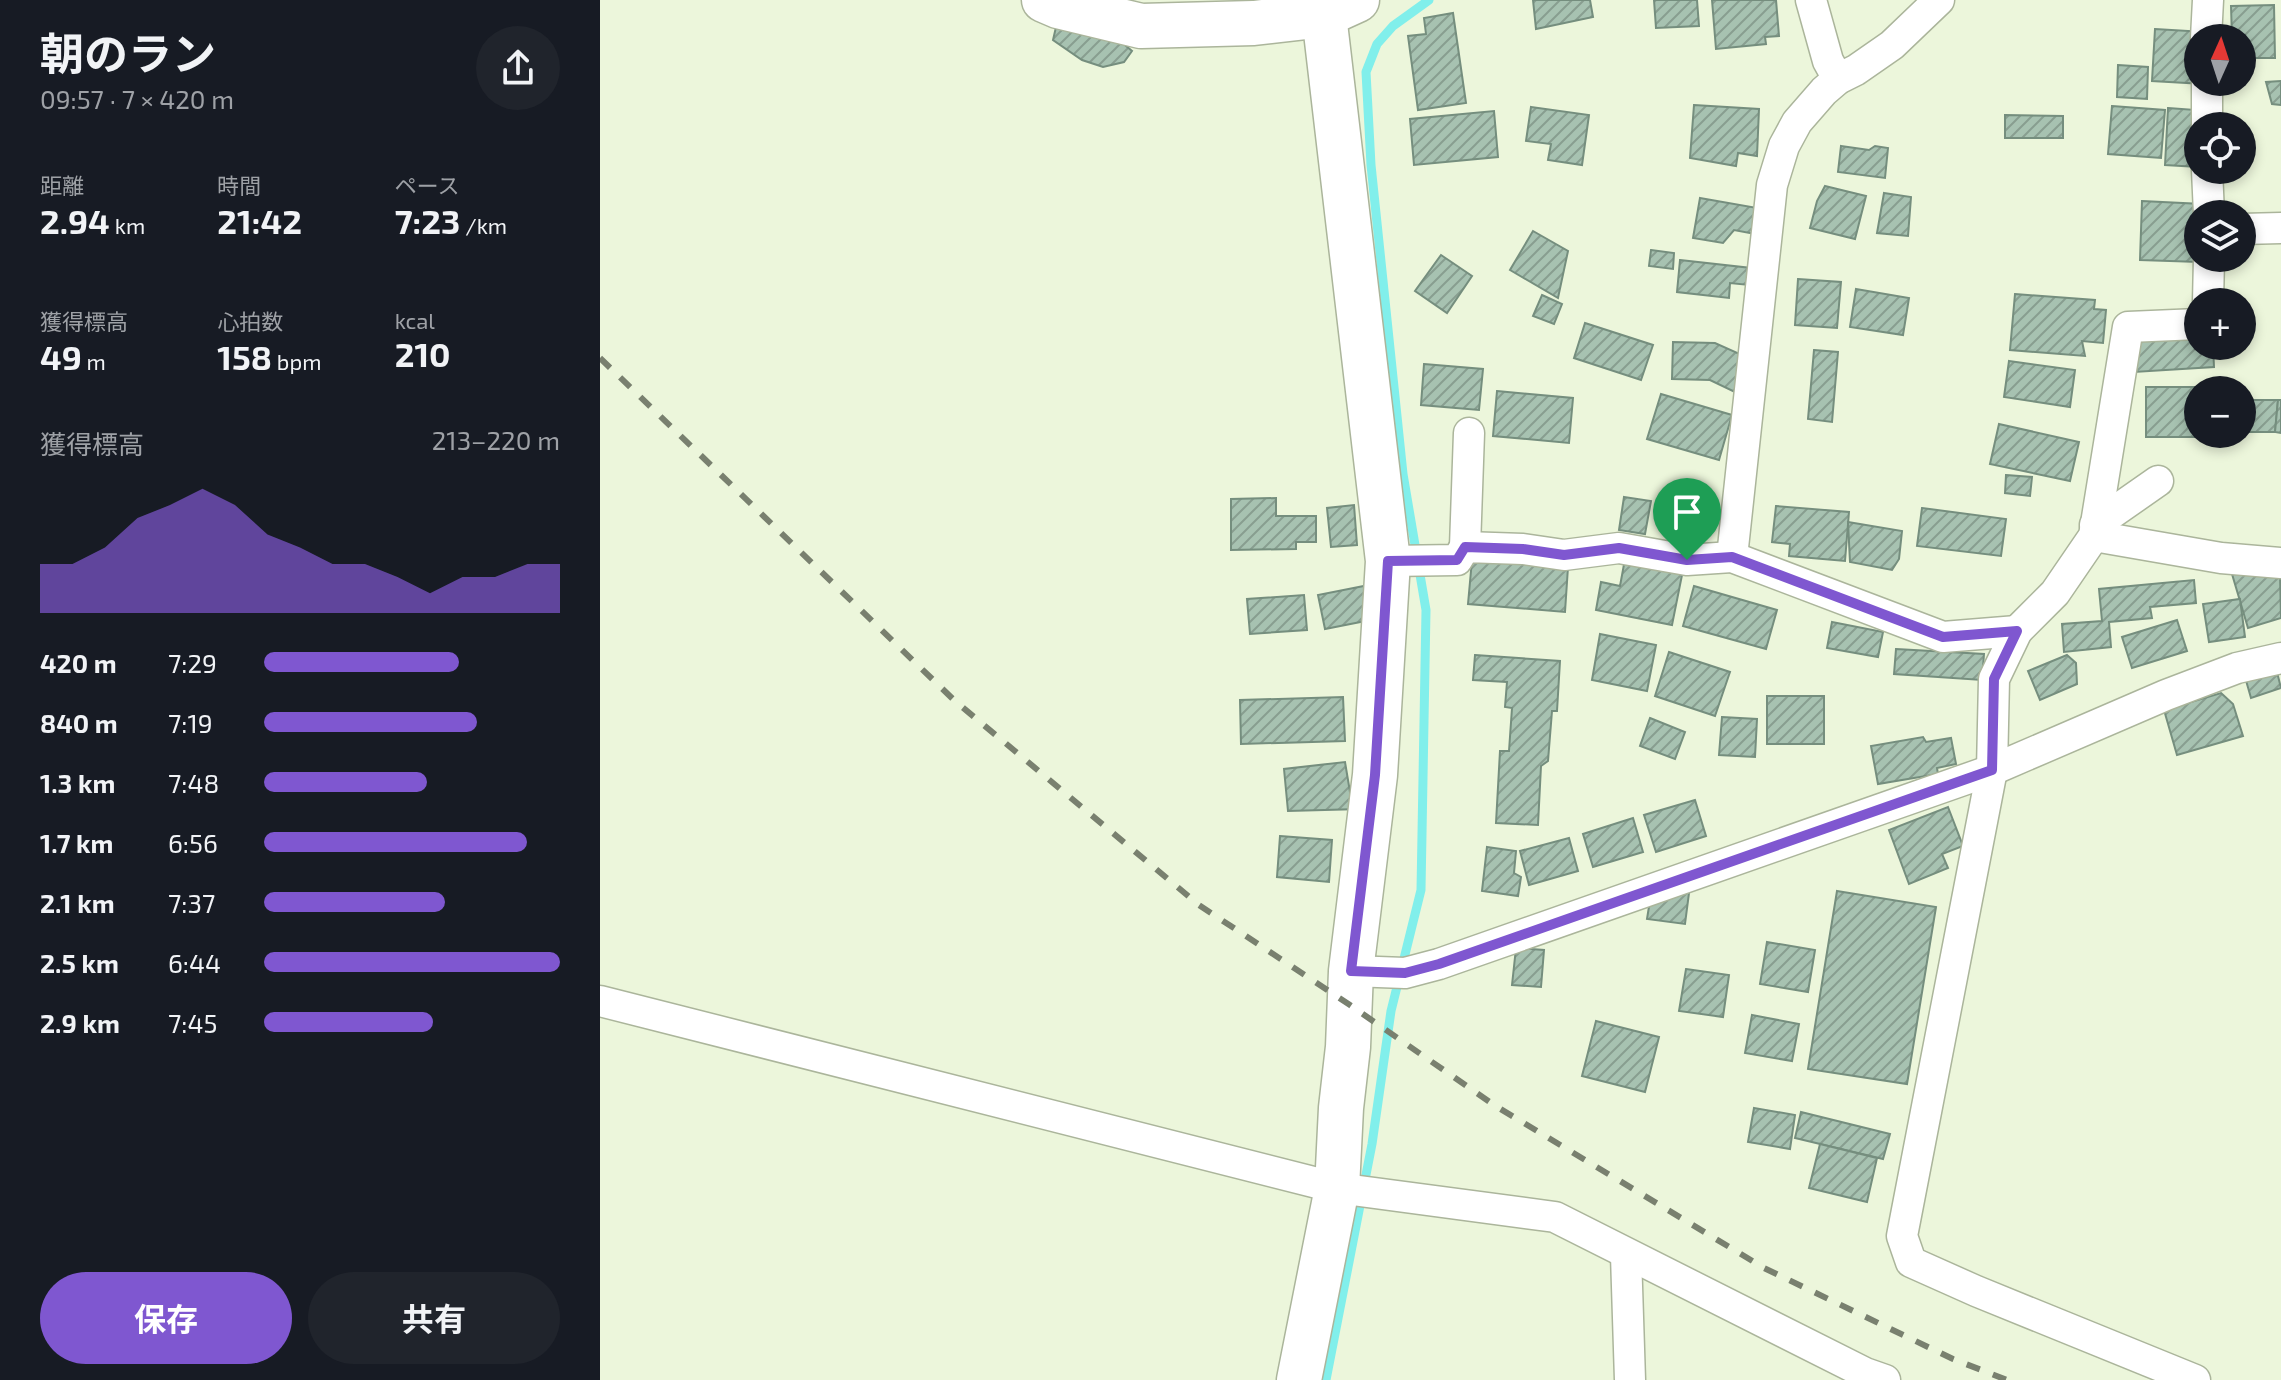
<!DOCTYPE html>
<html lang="ja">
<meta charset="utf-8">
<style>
body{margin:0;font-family:"Exo 2","Noto Sans JP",sans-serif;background:#20242c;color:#f1f3f6;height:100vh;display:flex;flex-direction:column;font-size:30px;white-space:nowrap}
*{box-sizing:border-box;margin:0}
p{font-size:26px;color:#9ea1a6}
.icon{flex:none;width:44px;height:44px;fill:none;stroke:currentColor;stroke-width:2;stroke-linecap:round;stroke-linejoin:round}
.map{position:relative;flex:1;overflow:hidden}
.side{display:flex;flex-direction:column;background:#171b24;width:600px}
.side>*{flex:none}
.needle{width:52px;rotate:3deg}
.buttons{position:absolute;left:1584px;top:24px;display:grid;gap:16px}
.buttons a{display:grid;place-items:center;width:72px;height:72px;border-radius:50%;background:#171b24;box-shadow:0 4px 12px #0003;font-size:40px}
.pin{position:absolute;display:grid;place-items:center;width:68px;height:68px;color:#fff;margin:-82px -34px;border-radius:50% 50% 50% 0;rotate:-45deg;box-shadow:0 0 8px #0007}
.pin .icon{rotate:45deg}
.round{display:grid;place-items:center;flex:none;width:84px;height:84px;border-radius:42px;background:#20242c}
.headline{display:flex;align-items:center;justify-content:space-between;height:136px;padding:0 40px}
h1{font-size:44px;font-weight:700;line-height:60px}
.metrics{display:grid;grid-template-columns:repeat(3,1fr);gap:12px;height:136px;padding:8px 40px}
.metrics div{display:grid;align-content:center}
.metrics b{font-size:34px;font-weight:700}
.metrics small{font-size:22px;font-weight:400}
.metrics p{font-size:22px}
.chart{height:224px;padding:16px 40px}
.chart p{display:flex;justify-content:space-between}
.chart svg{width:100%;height:144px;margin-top:8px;fill:#7f57d0;opacity:.7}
.button{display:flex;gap:16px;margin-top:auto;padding:16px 40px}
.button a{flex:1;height:92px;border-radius:48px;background:#7f57d0;color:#fff;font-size:32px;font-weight:700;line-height:92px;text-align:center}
.button a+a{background:#20242c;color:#f1f3f6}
ul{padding:0 40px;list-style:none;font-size:26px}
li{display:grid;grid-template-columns:128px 96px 1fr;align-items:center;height:60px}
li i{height:20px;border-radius:10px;background:#7f57d0}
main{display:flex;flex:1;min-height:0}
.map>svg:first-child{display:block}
</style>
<main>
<section class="side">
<div class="headline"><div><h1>朝のラン</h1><p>09:57 · 7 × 420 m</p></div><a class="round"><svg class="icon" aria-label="share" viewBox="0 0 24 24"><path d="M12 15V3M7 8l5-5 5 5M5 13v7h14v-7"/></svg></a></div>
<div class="metrics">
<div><p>距離</p><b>2.94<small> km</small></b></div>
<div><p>時間</p><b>21:42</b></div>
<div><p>ペース</p><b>7:23<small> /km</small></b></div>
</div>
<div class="metrics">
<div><p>獲得標高</p><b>49<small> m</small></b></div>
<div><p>心拍数</p><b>158<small> bpm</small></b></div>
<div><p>kcal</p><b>210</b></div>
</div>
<div class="chart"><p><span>獲得標高</span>213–220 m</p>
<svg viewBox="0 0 160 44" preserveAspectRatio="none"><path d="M0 44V29L10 29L20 24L30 15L40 11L50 6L60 11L70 20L80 24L90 29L100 29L110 33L120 38L130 33L140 33L150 29L160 29V44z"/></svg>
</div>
<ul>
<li><b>420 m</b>7:29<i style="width:66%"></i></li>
<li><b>840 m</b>7:19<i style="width:72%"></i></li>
<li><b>1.3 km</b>7:48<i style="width:55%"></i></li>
<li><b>1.7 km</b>6:56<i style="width:89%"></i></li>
<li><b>2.1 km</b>7:37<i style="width:61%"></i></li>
<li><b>2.5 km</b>6:44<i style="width:100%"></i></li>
<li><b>2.9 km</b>7:45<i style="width:57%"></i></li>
</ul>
<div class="button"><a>保存</a><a>共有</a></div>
</section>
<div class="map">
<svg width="1681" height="1380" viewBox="0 0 1681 1380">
<defs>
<pattern id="building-hatch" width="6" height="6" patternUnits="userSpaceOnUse" patternTransform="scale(2)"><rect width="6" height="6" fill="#a7c2b1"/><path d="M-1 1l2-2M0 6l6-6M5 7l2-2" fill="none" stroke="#889e90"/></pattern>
</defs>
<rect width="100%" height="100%" fill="#ecf6db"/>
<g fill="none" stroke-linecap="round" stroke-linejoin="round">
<!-- stream -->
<path stroke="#81efeb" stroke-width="9" d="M726,1380L772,1144L791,1011L821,890L826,610L803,474L771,165L766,72L777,44L793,26L829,0"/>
</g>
<!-- building -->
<g fill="url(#building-hatch)" stroke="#758e7e" stroke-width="2">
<path d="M933,0H990L993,17L936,29Z"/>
<path d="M1054,0H1097L1099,26L1056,28Z"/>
<path d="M1112,0H1176L1179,36L1165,37L1166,44L1116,49Z"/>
<path d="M1674,5L1675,58H1642V38H1632L1631,6Z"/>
<path d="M853,13L866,103L818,110L808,36L826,34L824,18Z"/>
<path d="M456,27L506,29L532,51L524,62L503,67L482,60L453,40Z"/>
<path d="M1555,29L1606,32L1598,38V82L1604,84L1552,81Z"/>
<path d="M1518,65L1548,67L1547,99L1517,97Z"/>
<path d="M1681,81V105L1672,104L1666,82Z"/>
<path d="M1094,105L1159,109L1157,156L1138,153L1136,166L1090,158Z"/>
<path d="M1512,106L1565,110L1561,158L1508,154Z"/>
<path d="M931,107L989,115L982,165L948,160L951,144L926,141Z"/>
<path d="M1568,108L1610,111L1598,126V167L1565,165Z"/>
<path d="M894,111L898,157L814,165L810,119Z"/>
<path d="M1405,115L1463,116V138H1405Z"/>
<path d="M1241,146L1269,150L1275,146L1288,148L1285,178L1238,172Z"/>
<path d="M1225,186L1266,196L1255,239L1210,228L1217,201Z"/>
<path d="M1284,193L1311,197L1308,236L1277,233Z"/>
<path d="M1100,198L1163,209L1166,236L1134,230L1123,243L1093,238Z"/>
<path d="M1542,201L1602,204L1598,214L1599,262L1540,260Z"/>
<path d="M933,231L968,251L958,298L910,270Z"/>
<path d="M1051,250L1074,253L1073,269L1049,266Z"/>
<path d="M841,255L872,276L847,313L815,291Z"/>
<path d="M1080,260L1151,268L1149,285L1130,283L1129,298L1077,292Z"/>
<path d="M1198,279L1241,282L1237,328L1195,325Z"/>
<path d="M1256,289L1309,298L1303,335L1250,327Z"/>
<path d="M1415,294L1495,300L1494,309L1506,310L1503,343L1482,341L1485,356L1410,350Z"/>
<path d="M942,295L962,304L954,324L933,316Z"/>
<path d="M985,323L1053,345L1041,380L974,358Z"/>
<path d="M1598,326V346H1613L1614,367L1534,372L1532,330Z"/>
<path d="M1073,342L1115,343L1142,355L1137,393L1110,380L1072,379Z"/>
<path d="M1214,350L1238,352L1232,422L1208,419Z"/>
<path d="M1409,361L1475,370L1470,407L1404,397Z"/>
<path d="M824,364L883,369L879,410L821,405Z"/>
<rect x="1546" y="387" width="53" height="50"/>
<path d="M897,391L973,398L969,443L893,436Z"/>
<path d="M1061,394L1132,415L1119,460L1047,439Z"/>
<path d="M1642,400H1678L1675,432H1642Z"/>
<path d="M1678,400H1681V433L1675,432Z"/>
<path d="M1399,424L1479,442L1470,481L1390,464Z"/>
<path d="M1406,475L1432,477L1430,496L1405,493Z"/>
<path d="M1024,497L1051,501L1045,534L1019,530Z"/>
<path d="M676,498V516H716V542H696V549L631,550V499Z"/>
<path d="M754,505L757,545L731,547L727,508Z"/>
<path d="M1176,506L1249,512L1245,561L1189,556L1190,544L1172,542Z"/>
<path d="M1322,508L1406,519L1401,556L1317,546Z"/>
<path d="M1248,522L1302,531L1299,559L1292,570L1250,562Z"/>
<path d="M1025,559L1083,570L1072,625L996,610L1001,582L1020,586Z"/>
<path d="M872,560L968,567L965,612L868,604Z"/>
<path d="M1632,574H1680L1681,618L1648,628Z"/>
<path d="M1594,580L1596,603L1550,607L1552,618L1509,622L1511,647L1464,652L1462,624L1502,621L1499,589Z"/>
<path d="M774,584L781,618L725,629L718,595Z"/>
<path d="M1094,586L1177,610L1166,649L1083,626Z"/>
<path d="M704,595L707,630L650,634L647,599Z"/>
<path d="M1640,599L1645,637L1609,642L1603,604Z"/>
<path d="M1577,620L1587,651L1532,668L1522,637Z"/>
<path d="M1232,622L1283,632L1278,657L1227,648Z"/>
<path d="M1000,634L1056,645L1047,691L992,680Z"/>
<path d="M1296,649L1384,654L1382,680L1294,674Z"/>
<path d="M1069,652L1130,672L1115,716L1055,696Z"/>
<path d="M875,655L960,661L957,711H952L948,761L941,766L938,825L896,823L900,751H909L912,708L905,707L907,682L873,680Z"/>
<path d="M1467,655L1476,663L1477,684L1440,700L1428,671Z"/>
<path d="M1676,668L1681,688L1651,698L1645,677Z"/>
<path d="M1621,693L1633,704L1643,736L1577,755L1564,710Z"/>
<rect x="1167" y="696" width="57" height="48"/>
<path d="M743,697L745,741L641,744L640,700Z"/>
<path d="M1122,717L1157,719L1155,757L1119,755Z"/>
<path d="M1050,718L1085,732L1075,759L1040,746Z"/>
<path d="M1323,737L1326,742L1351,738L1356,764L1337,768L1338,774L1278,784L1271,746Z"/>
<path d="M745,762L751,798L760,809L688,811L684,769Z"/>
<path d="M1095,800L1106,836L1056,852L1044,815Z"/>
<path d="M1348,807L1363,846L1342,854L1348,868L1309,884L1289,830Z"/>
<path d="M1033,818L1043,852L993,867L983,834Z"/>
<path d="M680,836L732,840L729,882L677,877Z"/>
<path d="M969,838L978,871L929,885L920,851Z"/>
<path d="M887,847L916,851L914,873L921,877L918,896L882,891Z"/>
<path d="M1052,888L1089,893L1085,924L1047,919Z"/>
<path d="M1237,891L1336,907L1307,1084L1208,1069Z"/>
<path d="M1167,942L1215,950L1208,992L1160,984Z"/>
<path d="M916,948L944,950L941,987L912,985Z"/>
<path d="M1086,969L1129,975L1123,1017L1079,1011Z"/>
<path d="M1152,1015L1199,1024L1192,1061L1145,1053Z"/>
<path d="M996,1021L1059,1037L1045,1092L982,1076Z"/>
<path d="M1154,1108L1195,1115L1190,1149L1148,1142Z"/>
<path d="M1201,1112L1290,1134L1283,1159L1195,1138Z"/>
<path d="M1220,1144L1277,1158L1267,1202L1209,1188Z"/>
</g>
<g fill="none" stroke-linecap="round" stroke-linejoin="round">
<!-- street casing -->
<g stroke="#abb59b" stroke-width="33">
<g id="street">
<path d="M1211,0L1228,61L1238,79"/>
<path d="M1606,38L1608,0"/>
<path d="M1607,82V126"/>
<path d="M1607,170L1609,214"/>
<path d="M1642,229L1681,228"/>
<path d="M1608,302L1609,258"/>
<path d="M1495,525L1558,481"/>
<path d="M1494,536L1621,558L1681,563"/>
<path d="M865,547L869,433"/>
<path d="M1132,557L1172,185L1184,146L1197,122L1224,91L1238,79L1256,70L1292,45L1339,0"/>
<path d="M788,561L857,560L865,547L923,549L964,555L1019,548L1087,560L1132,557L1343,637L1417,631"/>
<path d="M751,971L805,973L839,964L1392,770L1566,695L1637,668L1681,658"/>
<path d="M0,1001L737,1188L955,1217L1265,1373L1285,1380"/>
<path d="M1026,1255L1030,1380"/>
<path d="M1595,1380L1376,1291L1311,1262L1302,1236L1392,770L1394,679L1417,631L1455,593L1494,536L1528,327L1598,324"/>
</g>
</g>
<!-- secondary casing -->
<g stroke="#abb59b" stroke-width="47">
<g id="secondary">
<path d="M444,0L458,6L541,26L654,23L724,15L757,0"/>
<path d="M699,1380L737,1188L741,1108L748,1047L751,971L775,775L788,561L724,15"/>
</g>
</g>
<!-- street -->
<use href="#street" stroke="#fff" stroke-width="30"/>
<!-- secondary -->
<use href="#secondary" stroke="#fff" stroke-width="44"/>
<!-- rail -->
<path stroke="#79806f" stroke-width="6" stroke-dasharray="14 14" stroke-linecap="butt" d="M0,358L355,701L599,905L750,1005L894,1105L1164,1268L1353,1359L1407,1380"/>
</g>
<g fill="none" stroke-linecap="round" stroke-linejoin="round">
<!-- route casing -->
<g stroke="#fff" stroke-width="16">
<path id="route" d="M865,547L923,549L964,555L1019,548L1087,560L1132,557L1343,637L1417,631L1394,679L1392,770L839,964L805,973L751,971L775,775L788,561L857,560Z"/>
</g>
<!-- route -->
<use href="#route" stroke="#7f57d0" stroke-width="10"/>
</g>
</svg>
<div class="buttons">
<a><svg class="needle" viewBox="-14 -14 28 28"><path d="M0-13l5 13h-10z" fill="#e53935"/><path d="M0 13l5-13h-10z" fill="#9ea1a6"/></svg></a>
<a><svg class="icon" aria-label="locate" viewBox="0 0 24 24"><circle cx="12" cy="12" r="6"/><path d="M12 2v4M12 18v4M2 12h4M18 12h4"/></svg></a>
<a><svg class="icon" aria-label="layers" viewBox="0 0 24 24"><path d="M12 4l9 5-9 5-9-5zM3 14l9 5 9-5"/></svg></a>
<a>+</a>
<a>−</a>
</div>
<div class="pin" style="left:1087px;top:560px;background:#1e9e55"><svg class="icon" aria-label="arrive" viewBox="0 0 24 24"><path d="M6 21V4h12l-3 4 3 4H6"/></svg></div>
</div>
</main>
